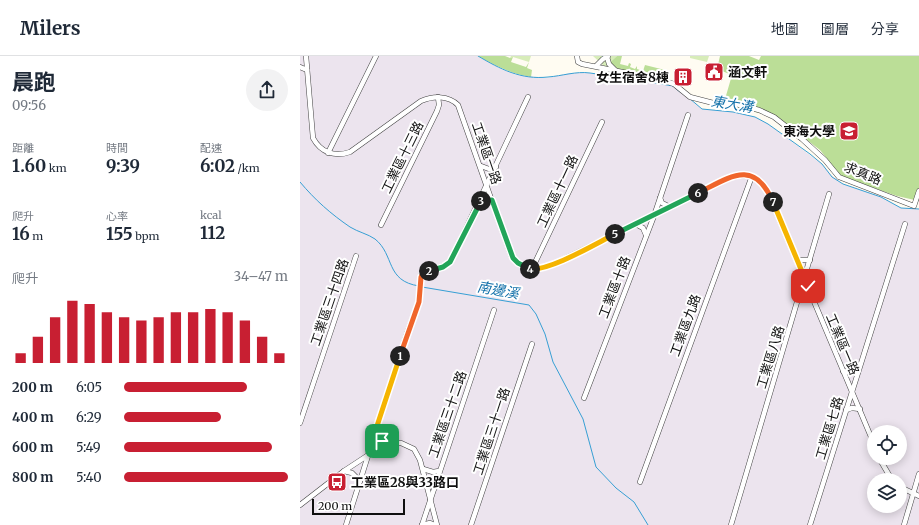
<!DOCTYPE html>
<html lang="zh-TW">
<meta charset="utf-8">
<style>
body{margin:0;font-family:Merriweather,"Noto Sans TC",serif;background:#f2f2f3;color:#1f2937;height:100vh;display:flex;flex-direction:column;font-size:15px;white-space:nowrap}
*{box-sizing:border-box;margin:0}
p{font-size:13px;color:#747a83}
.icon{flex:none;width:22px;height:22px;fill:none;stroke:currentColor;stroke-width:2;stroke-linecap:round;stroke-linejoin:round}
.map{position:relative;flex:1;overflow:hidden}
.side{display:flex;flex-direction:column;background:#fff;width:300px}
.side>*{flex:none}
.tools{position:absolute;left:567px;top:369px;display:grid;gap:8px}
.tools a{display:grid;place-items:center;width:40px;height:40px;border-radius:50%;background:#fff;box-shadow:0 2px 10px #0003;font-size:20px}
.scale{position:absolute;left:12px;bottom:10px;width:93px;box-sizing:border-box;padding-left:4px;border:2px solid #0f0f0f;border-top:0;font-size:11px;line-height:14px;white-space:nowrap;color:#0f0f0f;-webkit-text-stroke:3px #fff;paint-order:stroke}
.pin{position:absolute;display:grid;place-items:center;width:34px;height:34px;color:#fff;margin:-17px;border-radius:8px;box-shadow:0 2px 6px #0006}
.km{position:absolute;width:20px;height:20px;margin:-10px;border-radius:50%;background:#222;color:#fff;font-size:11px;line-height:20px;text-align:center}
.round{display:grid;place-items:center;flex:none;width:42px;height:42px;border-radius:21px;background:#f2f2f3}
.summary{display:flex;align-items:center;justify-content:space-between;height:68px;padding:0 12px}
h1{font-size:22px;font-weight:700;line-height:30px}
.stats{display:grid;grid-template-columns:repeat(3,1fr);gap:6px;height:68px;padding:4px 12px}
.stats div{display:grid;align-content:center}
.stats b{font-size:17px;font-weight:700}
.stats small{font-size:11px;font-weight:400}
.stats p{font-size:11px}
.chart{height:112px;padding:8px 12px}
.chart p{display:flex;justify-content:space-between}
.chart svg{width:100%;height:72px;margin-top:4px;stroke:#c81f32;stroke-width:6}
ul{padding:0 12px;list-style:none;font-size:13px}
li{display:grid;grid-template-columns:64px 48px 1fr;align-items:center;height:30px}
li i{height:10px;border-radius:5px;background:#c81f32}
header{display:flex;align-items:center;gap:24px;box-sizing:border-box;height:56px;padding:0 20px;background:#fff;border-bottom:1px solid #e0e1e3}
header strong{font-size:19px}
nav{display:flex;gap:22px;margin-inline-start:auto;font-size:14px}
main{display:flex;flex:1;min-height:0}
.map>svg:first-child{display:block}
</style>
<header>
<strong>Milers</strong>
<nav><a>地圖</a><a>圖層</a><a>分享</a></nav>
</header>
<main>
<section class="side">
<div class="summary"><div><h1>晨跑</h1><p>09:56</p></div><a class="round"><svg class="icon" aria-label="share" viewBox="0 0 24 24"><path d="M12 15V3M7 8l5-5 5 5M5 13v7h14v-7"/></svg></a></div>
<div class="stats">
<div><p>距離</p><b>1.60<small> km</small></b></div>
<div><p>時間</p><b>9:39</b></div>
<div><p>配速</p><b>6:02<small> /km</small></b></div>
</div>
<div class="stats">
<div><p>爬升</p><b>16<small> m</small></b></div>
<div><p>心率</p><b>155<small> bpm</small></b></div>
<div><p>kcal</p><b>112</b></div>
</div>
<div class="chart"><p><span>爬升</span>34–47 m</p>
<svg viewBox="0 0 160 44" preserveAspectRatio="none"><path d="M5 44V38M15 44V28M25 44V16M35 44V6M45 44V8M55 44V13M65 44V16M75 44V18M85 44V16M95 44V13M105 44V13M115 44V11M125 44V13M135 44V18M145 44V28M155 44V38"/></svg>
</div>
<ul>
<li><b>200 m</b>6:05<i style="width:75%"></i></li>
<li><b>400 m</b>6:29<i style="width:59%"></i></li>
<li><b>600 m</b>5:49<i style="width:90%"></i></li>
<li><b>800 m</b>5:40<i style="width:100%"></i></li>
</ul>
</section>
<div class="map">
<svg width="619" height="469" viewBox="0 0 619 469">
<rect width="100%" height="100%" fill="#fffcf2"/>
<!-- industrial -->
<path fill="#ece4ee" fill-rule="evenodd" d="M0,0H178L201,13L216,19L247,22L270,17H290L373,30L402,53L433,56L455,61L468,68L522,108L532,120L543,128L581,141L601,152L619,153V469H0ZM574,376H600V402H574ZM574,424H600V450H574Z"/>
<!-- green -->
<g fill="#d7ecb9">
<path d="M211,0H231L229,6L213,1L210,2Z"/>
<path d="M293,0H317L305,11Z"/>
<path d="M390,0H409L407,6L390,2Z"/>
</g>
<!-- forest -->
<g fill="#bbde97">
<path d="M178,0H205L210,2L213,1L211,6L226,11L229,6L227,12L232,14L231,21C211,18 196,10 178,0Z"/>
<path d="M317,0H322L320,8L328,10L329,7L331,8L330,11L335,13L337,10V13L343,15L345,9L365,14L370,18V23L305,11Z"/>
<path d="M420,0H449L459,4L461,0H619V145L597,140L542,121L520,94L476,60L423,50L432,19L417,13Z"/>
</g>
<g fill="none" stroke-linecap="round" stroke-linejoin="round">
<!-- stream -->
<g stroke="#379fd4" stroke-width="1">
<path d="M178,0C200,13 221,24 248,21C262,20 276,15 290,17C318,21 345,25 373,30L380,36"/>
<path d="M295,8L303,0"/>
<path d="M389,42L402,53L433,56L455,61L468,68L510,98L522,108L532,121L543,128L581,141L601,152L619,153"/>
<path d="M0,126C15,144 31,158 50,171C58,176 68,178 75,183C95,199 85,225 119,230"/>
<path d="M122,231L229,249L236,258L245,278L253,306L283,363L296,411L316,432L334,446L348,469"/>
</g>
<!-- minor casing -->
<g stroke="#424242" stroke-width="5.5">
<g id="minor">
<path d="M6,0L13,82C21,97 35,101 50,96L121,45C133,40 148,39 158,49L211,199C220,216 237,214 252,209L426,123C449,115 460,120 470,141L574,388"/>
<path d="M277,0L278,6L282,8L362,24L374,28L390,41L421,49L436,48L459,54L474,61L502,83L525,104L539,121L614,150L619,135"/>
<path d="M307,1L309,8L315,14"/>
<path d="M296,10L303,3L308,0"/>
<path d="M0,11L7,14"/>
<path d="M28,97L76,0"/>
<path d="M181,110L189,113L196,111"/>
<path d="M360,142L362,147L370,151"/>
<path d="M180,145L192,144"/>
<path d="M336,168L343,172L346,179"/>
<path d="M81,169L137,55L139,49L138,41"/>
<path d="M497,204H510"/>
<path d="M232,213L302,66"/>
<path d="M498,243L502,241L513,243"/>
<path d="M543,315L553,317L558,315"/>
<path d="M284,342L354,160L388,59"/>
<path d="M546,354L552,352L560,353"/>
<path d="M0,367L56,200"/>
<path d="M75,377L78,383L88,387"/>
<path d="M579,402L592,424"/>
<path d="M123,413L133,416L139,415"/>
<path d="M44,415L52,417L60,425"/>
<path d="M340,426L452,120"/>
<path d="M600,431L619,440"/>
<path d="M0,449L44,415L79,392L88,387H101L114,393L120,404L137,469"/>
<path d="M46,469L107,277L119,246L121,219L125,216L146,209L152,202L228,41"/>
<path d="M122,469L194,254"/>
<path d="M122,469L130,467L135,469"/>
<path d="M171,469L232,288"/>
<path d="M431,469L529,138"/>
<path d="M510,469L605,168"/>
<path d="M604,469L619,418"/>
</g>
</g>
<!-- minor -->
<use href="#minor" stroke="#fff" stroke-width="4.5"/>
</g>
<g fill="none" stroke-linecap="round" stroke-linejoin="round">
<!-- split-1 casing -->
<g stroke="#fff" stroke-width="8">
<path id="split-1" d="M82,385L77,382L75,376L100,300"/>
</g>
<!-- split-2 casing -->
<g stroke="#fff" stroke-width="8">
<path id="split-2" d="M100,300L119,246L121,221L123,217L129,215"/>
</g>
<!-- split-3 casing -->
<g stroke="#fff" stroke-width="8">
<path id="split-3" d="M129,215L143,211L150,206L181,145"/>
</g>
<!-- split-4 casing -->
<g stroke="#fff" stroke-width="8">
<path id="split-4" d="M181,145L192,144L213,202L218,207L230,213"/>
</g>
<!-- split-5 casing -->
<g stroke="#fff" stroke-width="8">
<path id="split-5" d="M230,213C250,215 295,188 315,178"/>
</g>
<!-- split-6 casing -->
<g stroke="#fff" stroke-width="8">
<path id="split-6" d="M315,178L398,137"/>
</g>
<!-- split-7 casing -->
<g stroke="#fff" stroke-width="8">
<path id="split-7" d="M398,137C430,121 454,102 473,146"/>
</g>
<!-- split-8 casing -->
<g stroke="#fff" stroke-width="8">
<path id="split-8" d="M473,146L508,230"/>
</g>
<!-- split-1 -->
<use href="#split-1" stroke="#f5b400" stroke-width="5"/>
<!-- split-2 -->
<use href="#split-2" stroke="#f0652b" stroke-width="5"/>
<!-- split-3 -->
<use href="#split-3" stroke="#22a559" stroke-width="5"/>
<!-- split-4 -->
<use href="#split-4" stroke="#22a559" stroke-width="5"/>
<!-- split-5 -->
<use href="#split-5" stroke="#f5b400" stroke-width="5"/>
<!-- split-6 -->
<use href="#split-6" stroke="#22a559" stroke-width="5"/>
<!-- split-7 -->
<use href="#split-7" stroke="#f0652b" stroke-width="5"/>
<!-- split-8 -->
<use href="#split-8" stroke="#f5b400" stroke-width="5"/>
</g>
<!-- icons -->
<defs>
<g id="civic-square" transform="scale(1)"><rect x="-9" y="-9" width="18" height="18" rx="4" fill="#c81f32" stroke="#fff"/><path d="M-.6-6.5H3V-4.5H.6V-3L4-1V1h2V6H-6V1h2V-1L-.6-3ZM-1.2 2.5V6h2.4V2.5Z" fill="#fff"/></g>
<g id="building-square" transform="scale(1)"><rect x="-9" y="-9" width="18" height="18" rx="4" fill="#c81f32" stroke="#fff"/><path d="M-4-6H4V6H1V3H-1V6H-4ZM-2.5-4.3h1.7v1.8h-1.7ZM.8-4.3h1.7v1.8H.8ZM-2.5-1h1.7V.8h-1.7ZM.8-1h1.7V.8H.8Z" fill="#fff"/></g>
<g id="university-square" transform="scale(1)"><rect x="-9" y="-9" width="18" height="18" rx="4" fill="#c81f32" stroke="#fff"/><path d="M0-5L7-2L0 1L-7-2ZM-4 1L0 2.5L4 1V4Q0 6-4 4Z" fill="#fff"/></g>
<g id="bus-square" transform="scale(1)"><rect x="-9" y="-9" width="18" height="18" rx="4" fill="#c81f32" stroke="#fff"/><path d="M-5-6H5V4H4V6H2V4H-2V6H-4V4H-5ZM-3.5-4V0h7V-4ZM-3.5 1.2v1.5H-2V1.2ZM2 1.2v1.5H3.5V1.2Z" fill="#fff"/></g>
</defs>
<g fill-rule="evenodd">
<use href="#civic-square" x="414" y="16"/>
<use href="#building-square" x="383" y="21"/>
<use href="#university-square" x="549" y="75"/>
<use href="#bus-square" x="37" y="426"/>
</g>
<g text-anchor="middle" stroke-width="4" stroke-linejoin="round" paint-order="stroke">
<!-- poi labels -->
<g font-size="13" font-weight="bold" fill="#0f0f0f" stroke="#fff" text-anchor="start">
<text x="428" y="21">涵文軒</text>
<text x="369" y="26" text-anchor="end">女生宿舍8棟</text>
<text x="535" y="80" text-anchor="end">東海大學</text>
<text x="51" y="431">工業區28與33路口</text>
</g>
<!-- street labels -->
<g font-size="13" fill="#0f0f0f" stroke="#fff">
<text transform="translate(187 97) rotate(71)" y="5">工業區一路</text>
<text transform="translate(102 101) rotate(-64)" y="5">工業區十三路</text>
<text transform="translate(563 117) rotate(22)" y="5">求真路</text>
<text transform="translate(257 135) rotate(-65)" y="5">工業區十一路</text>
<text transform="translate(314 231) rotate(-69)" y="5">工業區十路</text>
<text transform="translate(29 246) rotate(-71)" y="5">工業區三十四路</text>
<text transform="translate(385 269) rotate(-70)" y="5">工業區九路</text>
<text transform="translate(543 288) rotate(67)" y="5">工業區一路</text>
<text transform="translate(470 301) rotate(-73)" y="5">工業區八路</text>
<text transform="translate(147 358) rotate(-71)" y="5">工業區三十二路</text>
<text transform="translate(529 372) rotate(-73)" y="5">工業區七路</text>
<text transform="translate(191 375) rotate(-72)" y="5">工業區三十一路</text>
</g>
<!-- water labels -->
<g font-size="14" font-style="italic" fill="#1170a9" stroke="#fff">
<text transform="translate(432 48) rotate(9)" y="5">東大溝</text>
<text transform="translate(198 234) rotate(10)" y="5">南邊溪</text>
</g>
</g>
</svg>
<div class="tools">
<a><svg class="icon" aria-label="locate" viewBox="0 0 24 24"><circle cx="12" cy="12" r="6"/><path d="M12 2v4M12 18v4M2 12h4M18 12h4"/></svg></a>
<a><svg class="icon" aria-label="layers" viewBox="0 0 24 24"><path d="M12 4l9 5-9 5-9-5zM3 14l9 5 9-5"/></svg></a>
</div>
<div class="scale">200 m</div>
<div class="pin" style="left:82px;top:385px;background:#1e9e55"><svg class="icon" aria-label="arrive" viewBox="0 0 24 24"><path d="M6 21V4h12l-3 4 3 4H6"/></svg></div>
<div class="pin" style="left:508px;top:230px;background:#d93025"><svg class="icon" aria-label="check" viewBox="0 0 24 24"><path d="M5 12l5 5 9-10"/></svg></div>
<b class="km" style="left:100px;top:300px">1</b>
<b class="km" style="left:129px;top:215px">2</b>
<b class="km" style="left:181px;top:145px">3</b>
<b class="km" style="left:230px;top:213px">4</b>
<b class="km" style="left:315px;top:178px">5</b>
<b class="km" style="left:398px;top:137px">6</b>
<b class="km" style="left:473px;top:146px">7</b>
</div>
</main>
